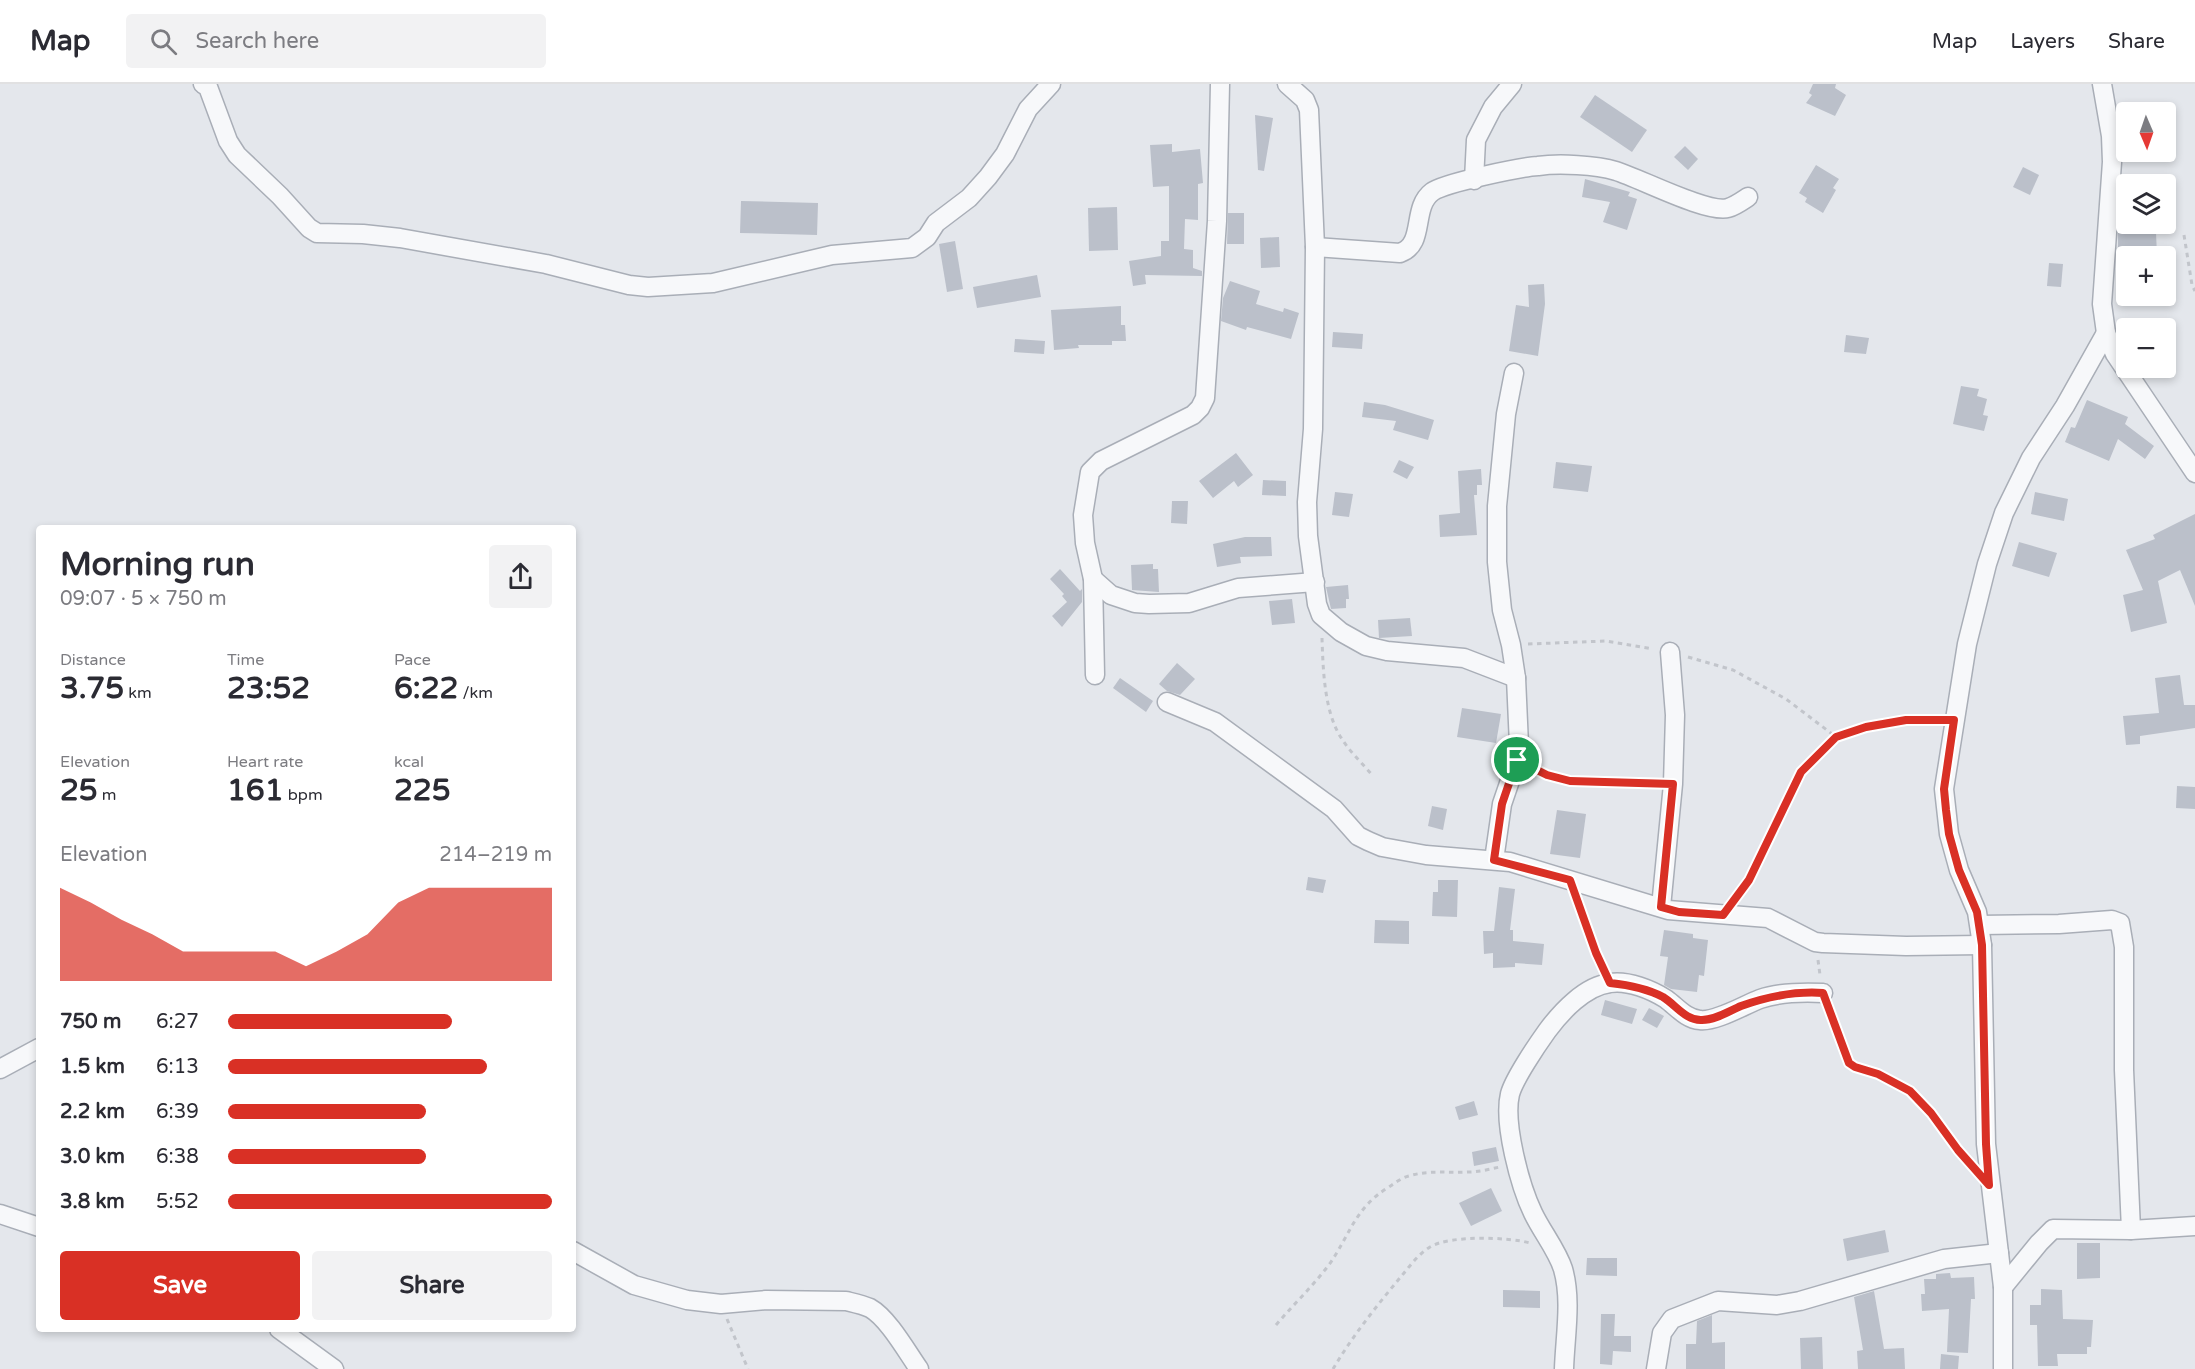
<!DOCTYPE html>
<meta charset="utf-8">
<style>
body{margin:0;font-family:"Varela Round",sans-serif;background:#f2f2f3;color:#2b2b33;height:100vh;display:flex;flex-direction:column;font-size:22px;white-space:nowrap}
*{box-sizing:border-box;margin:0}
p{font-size:20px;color:#7c7c81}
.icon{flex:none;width:33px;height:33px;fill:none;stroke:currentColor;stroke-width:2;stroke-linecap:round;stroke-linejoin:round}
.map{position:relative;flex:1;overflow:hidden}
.drawer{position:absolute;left:36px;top:441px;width:540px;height:807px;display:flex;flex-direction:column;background:#fff;border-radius:6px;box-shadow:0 3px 9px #0003}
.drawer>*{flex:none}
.needle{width:39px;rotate:178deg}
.fabs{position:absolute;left:2116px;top:18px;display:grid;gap:12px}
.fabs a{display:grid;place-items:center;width:60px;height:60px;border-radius:6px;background:#fff;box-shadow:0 3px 9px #0003;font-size:30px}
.pin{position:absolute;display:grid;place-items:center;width:51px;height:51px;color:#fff;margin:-26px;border:3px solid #fff;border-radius:50%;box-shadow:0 2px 6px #0007}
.round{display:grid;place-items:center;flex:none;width:63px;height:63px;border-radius:6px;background:#f2f2f3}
.headline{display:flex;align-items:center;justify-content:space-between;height:102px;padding:0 24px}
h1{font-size:33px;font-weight:700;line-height:45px}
.stats{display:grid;grid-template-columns:repeat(3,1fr);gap:9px;height:102px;padding:6px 24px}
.stats div{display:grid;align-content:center}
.stats b{font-size:30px;font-weight:700}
.stats small{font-size:16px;font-weight:400}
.stats p{font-size:16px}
.chart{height:168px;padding:12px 24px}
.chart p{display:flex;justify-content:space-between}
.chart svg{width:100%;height:108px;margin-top:6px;fill:#d93025;opacity:.7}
.primary-button{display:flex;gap:12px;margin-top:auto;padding:12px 24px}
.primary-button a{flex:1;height:69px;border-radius:6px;background:#d93025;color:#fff;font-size:24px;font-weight:700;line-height:69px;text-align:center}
.primary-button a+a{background:#f2f2f3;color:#2b2b33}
ul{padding:0 24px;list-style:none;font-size:20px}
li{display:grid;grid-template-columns:96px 72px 1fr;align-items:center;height:45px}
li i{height:15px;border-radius:8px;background:#d93025}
header{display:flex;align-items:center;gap:36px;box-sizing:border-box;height:84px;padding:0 30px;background:#fff;border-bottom:2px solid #e1e1e2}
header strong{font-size:28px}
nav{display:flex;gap:33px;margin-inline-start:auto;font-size:21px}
.search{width:420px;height:54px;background:#f2f2f3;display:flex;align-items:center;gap:15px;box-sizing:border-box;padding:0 21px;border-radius:6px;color:#7c7c81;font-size:22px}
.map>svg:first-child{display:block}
</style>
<header>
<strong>Map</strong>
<div class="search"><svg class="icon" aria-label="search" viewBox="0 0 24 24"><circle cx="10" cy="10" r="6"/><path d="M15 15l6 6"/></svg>Search here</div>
<nav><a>Map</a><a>Layers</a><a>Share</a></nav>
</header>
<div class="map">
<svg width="2195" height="1285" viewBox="0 0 2195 1285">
<rect width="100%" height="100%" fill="#e4e7ec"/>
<!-- building -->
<g fill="#bbc0ca">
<path d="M1813,0H1836L1835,4L1846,11L1835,32L1806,19L1812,11L1809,9Z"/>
<path d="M1595,11L1647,46L1632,68L1580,33Z"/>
<path d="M1255,31L1273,34L1264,87L1258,86Z"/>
<path d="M1172,60V68L1200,65L1203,99L1198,100V136L1185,135L1184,165L1193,166V184L1202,187V192L1145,191L1146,200L1133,202L1129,177L1161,172V157H1169V102L1153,103L1150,61Z"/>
<path d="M1685,62L1698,75L1688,86L1674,73Z"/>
<path d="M1816,81L1839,95L1833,104L1836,106L1823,129L1805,118L1807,114L1799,109Z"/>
<path d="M2023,83L2039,91L2030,111L2013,103Z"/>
<path d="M1585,95L1630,108L1628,112L1637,115L1627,146L1603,138L1610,118L1582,113Z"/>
<path d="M741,117L818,119L817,151L740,149Z"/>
<path d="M1117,123L1118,166L1089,167L1088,124Z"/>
<path d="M1228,129H1244V160H1227Z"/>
<path d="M2156,148L2157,172H2129V170H2122V163H2118V149Z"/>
<path d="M1279,153L1280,183L1261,184L1260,154Z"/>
<path d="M955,157L963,205L947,208L939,160Z"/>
<path d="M2049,179L2063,180L2061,203L2047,202Z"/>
<path d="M1037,191L1041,213L977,224L973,203Z"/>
<path d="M1230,197L1260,207L1256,220L1283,228L1284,224L1299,229L1291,255L1247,243L1246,246L1221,237L1223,214Z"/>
<path d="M1544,200L1545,220L1538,272L1509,267L1516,221L1529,223L1528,201Z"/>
<path d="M1121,222V241H1125L1126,257H1112V261H1078L1079,264L1054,266L1051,226Z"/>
<path d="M1333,248L1363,250L1362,265L1332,263Z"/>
<path d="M1846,251L1869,254L1866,270L1844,268Z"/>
<path d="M1015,255L1045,257L1044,270L1014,268Z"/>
<path d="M1961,302L1979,305L1977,312L1987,315L1983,331L1988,332L1984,347L1953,340Z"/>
<path d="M2087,316L2128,333L2125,340L2154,362L2145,375L2118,355L2109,377L2065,358L2071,343L2075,344Z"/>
<path d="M1364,318L1385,321L1434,336L1428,356L1393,346L1396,337L1362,333Z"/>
<path d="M1236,369L1253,391L1238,403L1234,397L1213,414L1199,397Z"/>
<path d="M1399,376L1414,383L1407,395L1393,388Z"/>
<path d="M1556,378L1592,382L1588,408L1553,404Z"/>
<path d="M1481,385L1482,401H1477V411H1474L1477,451L1440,453L1439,431L1460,429L1458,387Z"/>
<path d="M1263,396L1286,397V412L1262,411Z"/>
<path d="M1335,408L1353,410L1349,433L1332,431Z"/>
<path d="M2035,408L2068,415L2064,437L2031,430Z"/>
<path d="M1172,417H1188L1187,440L1171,439Z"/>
<path d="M2195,430V522L2180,486L2158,497L2167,539L2131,548L2123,511L2143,506L2126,466L2155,455L2153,451Z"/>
<path d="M1245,453H1271L1272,472L1240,473L1241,479L1217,483L1213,460Z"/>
<path d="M2019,458L2057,469L2049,493L2012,482Z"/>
<path d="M1153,480V485H1158L1159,508L1132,506L1131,481Z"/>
<path d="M1060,485L1080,507L1082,505V518L1062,543L1052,532L1067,518L1062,512L1064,510L1050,495Z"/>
<path d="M1348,501L1349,515H1346V524L1331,525L1326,503Z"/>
<path d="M1292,515L1295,539L1272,541L1269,517Z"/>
<path d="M1410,534L1412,552L1379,554L1378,536Z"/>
<path d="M1177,579L1195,595L1180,611L1167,607L1159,600Z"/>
<path d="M2180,591L2184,621H2195V644L2140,652V660L2126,661L2123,632L2159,629L2155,594Z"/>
<path d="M1120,594L1153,617L1146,628L1113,604Z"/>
<path d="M1462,624L1501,630L1496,659L1457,653Z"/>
<path d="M2177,702L2195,703V725L2176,724Z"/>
<path d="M1432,722L1447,725L1443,746L1428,742Z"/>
<path d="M1557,726L1586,730L1580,774L1550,770Z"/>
<path d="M1308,793L1326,796L1323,809L1306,806Z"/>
<path d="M1438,796H1458L1457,833L1432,832L1433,808H1438Z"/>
<path d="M1499,803L1515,805L1510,846H1513V857L1544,860L1542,881L1515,879V883L1493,884V869L1484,870L1483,847H1494Z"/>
<path d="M1375,836L1409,837V860L1374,859Z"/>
<path d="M1664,846L1693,850V854L1708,856L1704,892L1699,891L1697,908L1671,905L1664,901L1668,873L1660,872Z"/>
<path d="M1605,916L1637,925L1632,940L1601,931Z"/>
<path d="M1649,924L1664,932L1657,944L1642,936Z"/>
<path d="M1474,1017L1478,1031L1459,1036L1455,1023Z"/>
<path d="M1496,1063L1499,1077L1474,1082L1472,1068Z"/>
<path d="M1491,1104L1502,1127L1471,1142L1459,1119Z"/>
<path d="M1885,1146L1889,1168L1847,1177L1843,1155Z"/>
<path d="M2077,1159H2100V1194L2077,1195Z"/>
<path d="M1587,1174H1617V1192L1586,1191Z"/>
<path d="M1950,1189L1951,1194L1974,1193L1975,1215H1971L1968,1269L1947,1268L1949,1225L1922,1227L1921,1210H1925L1924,1195H1936V1190Z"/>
<path d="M2041,1205L2062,1206L2063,1235L2093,1236L2091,1263H2087V1270H2057L2058,1282H2038L2037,1241H2030V1221H2041Z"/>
<path d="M1503,1206L1540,1207V1224L1503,1223Z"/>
<path d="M1874,1207L1884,1265L1904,1264L1905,1285H1858L1857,1267L1863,1266L1854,1213Z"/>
<path d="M1601,1230H1615L1614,1252H1631V1268L1613,1267L1612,1281L1600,1280Z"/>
<path d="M1712,1231V1259L1725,1258V1285H1686V1260H1696L1697,1237Z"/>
<path d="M1822,1253L1823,1285H1801L1800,1254Z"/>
<path d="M1941,1270L1959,1272L1958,1285H1940Z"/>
</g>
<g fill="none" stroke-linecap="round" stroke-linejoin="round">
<!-- minor casing -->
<g stroke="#a9aeb7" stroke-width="21">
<g id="minor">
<path d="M203,0L208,3L228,57L237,71L280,112L309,144L317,149L363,150L400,154L546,180L629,201L648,203L713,199L832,171L912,164L927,153L936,139L969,114L988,93L1005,70L1028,25L1051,0"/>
<path d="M1287,0L1305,16L1309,26L1315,163L1313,345L1307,418L1308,452L1317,520L1321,531L1341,548L1366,562L1387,567L1464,574L1516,594"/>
<path d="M2102,0L2111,52L2112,78L2102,220L2106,249L2115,270L2195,389"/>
<path d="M1474,96L1476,56L1493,23L1512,0"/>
<path d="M1315,163L1400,169C1426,160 1411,124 1432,108C1444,99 1521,83 1538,82C1559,79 1596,81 1616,87C1639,94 1708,130 1728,124C1735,122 1742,117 1748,113"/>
<path d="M1093,495L1111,511L1135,519L1149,520L1189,519L1238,504L1315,498"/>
<path d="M1095,591L1093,495L1085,459L1083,431L1090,388L1101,377L1193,331L1200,324L1205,314L1217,137L1220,0"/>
<path d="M1167,618L1215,638L1334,725L1358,752L1368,757L1382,763L1426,771L1510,778L1668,826L1768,834L1815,858L1823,859L1906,862L1982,861"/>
<path d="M1494,776L1502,720L1517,676L1519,661L1516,594L1511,561L1502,526L1497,478V422L1506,330L1514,289"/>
<path d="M1661,823L1673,700L1675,631L1670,568"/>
<path d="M1980,841L2059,840L2112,836L2120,839L2124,863V986L2131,1146"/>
<path d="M0,985L39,964"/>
<path d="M0,1130L39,1143"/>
<path d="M573,1167L634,1201L687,1216L721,1220L766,1216L846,1217C854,1219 863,1221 870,1224C888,1234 907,1268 919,1285"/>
<path d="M2003,1203L2039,1159L2053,1145L2131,1146L2195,1142"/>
<path d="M279,1245L334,1285"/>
<path d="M1564,1285C1565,1253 1572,1216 1563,1185C1557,1166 1542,1148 1533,1129C1520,1102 1503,1039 1510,1010C1514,995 1537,961 1547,947C1561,928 1585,902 1610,899C1628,896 1652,906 1666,915C1677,923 1686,935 1700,936C1716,938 1744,921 1760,915C1780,908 1802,908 1823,909"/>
<path d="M1656,1285L1662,1249L1672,1235L1718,1217L1777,1221L1800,1217L1944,1175L1999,1169"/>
<path d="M2003,1285V1203L1986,1060L1982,861L1977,828L1959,786L1949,750L1944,705L1967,560L1987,480L2004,429L2031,374L2065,322L2106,249"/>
</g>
</g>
<!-- path -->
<g stroke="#c2c5cb" stroke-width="3" stroke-dasharray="4.5 4.5" stroke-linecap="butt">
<path d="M2184,151L2192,201L2195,207"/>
<path d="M1322,554C1323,584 1324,629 1342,655C1350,668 1363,680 1373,692"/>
<path d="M1528,560L1606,557L1653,565"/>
<path d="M1688,573L1733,586L1786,615L1836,653"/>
<path d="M1533,683C1570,703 1614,698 1655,700"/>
<path d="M1735,815L1749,796L1801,688L1836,653L1866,643L1907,636H1937"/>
<path d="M1577,817L1603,883"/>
<path d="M1818,876L1820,891"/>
<path d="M1828,923L1849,979C1857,985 1866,986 1875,989C1886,993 1900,1000 1909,1007C1933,1024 1950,1058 1970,1080"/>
<path d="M727,1235L748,1285"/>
<path d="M1276,1241C1293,1221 1312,1203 1328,1182C1350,1152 1354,1124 1389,1103C1395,1099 1401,1094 1409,1092C1428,1086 1448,1089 1468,1088C1479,1088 1490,1085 1500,1083"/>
<path d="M1333,1285C1353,1251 1379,1219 1404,1189C1412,1179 1420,1169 1430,1163C1449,1151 1509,1153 1530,1159"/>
</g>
<!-- minor -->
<use href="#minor" stroke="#f7f8fa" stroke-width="18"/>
</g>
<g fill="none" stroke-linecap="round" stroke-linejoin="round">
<!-- route casing -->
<g stroke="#fff" stroke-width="12">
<path id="route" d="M1906,636H1954L1944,705L1946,726L1949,750L1959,786L1977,828L1982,861L1986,1060L1989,1101L1958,1066L1931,1029L1910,1007L1878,990L1855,983L1849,979L1823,909C1794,907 1769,912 1741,922C1729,927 1716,936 1702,936C1686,937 1676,921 1663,913C1646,904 1629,901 1610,899L1596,869L1570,796L1494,776L1502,720L1517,676L1547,691L1570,697L1673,700L1661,823L1679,828L1723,831L1749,796L1801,688L1836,653L1866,643Z"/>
</g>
<!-- route -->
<use href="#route" stroke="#d93025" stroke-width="8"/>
</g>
</svg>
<div class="fabs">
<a><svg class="needle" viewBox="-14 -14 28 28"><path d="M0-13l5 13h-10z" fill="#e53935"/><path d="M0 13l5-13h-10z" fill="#7c7c81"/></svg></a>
<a><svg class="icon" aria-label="layers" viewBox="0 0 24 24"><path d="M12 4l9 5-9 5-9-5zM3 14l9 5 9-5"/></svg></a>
<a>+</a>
<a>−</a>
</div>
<div class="pin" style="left:1517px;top:676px;background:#1e9e55"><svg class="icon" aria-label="arrive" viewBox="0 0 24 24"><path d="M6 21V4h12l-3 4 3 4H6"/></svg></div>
<section class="drawer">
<div class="headline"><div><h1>Morning run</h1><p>09:07 · 5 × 750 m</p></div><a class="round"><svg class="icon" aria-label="share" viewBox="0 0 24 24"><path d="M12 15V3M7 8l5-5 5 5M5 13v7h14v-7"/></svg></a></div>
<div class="stats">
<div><p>Distance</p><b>3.75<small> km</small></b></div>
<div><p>Time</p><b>23:52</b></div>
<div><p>Pace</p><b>6:22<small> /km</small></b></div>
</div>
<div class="stats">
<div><p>Elevation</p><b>25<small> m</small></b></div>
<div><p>Heart rate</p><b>161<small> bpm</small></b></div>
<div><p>kcal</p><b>225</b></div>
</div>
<div class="chart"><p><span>Elevation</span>214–219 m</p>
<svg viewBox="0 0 160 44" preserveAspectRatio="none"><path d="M0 44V6L10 12L20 19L30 25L40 32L50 32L60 32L70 32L80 38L90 32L100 25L110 12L120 6L130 6L140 6L150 6L160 6V44z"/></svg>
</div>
<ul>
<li><b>750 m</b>6:27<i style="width:69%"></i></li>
<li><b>1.5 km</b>6:13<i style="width:80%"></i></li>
<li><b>2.2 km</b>6:39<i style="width:61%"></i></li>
<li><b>3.0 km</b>6:38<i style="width:61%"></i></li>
<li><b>3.8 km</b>5:52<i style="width:100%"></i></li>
</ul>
<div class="primary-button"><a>Save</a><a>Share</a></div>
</section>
</div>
